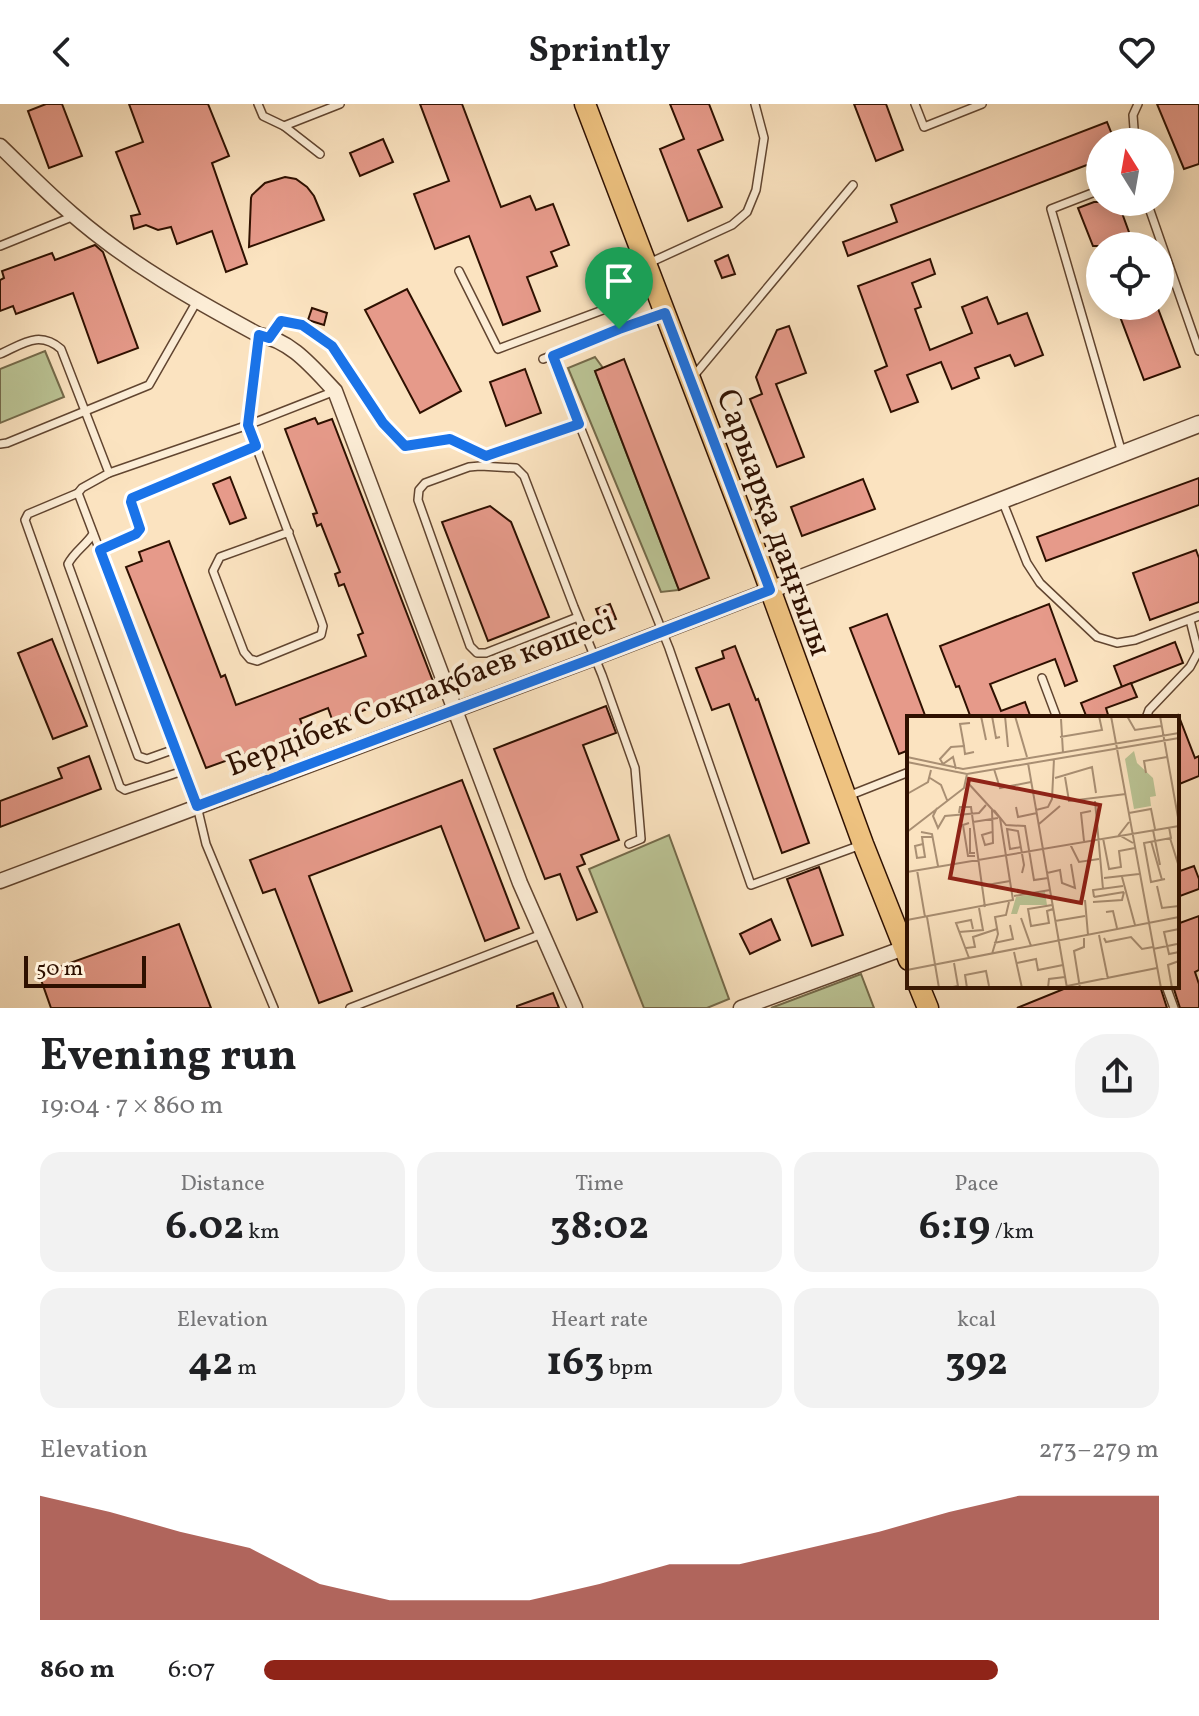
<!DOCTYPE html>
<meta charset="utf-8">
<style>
body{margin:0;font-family:Vollkorn,serif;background:#f2f2f2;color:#202124;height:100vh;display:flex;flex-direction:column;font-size:30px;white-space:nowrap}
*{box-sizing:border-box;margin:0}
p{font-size:26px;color:#757577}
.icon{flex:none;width:44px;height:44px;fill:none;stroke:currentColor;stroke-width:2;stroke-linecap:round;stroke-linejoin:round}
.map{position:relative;height:904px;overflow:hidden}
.details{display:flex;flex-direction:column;background:#fff;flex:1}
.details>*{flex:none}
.needle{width:52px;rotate:349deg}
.fabs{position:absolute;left:1086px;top:24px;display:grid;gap:16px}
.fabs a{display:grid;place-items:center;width:88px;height:88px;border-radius:50%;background:#fff;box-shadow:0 4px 20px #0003;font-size:40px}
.scale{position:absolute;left:24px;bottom:20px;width:122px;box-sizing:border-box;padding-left:8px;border:4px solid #2e1000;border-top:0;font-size:22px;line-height:28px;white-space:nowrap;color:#2e1000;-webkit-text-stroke:6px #fcedd6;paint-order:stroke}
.pin{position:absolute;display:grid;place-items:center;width:68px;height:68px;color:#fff;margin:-82px -34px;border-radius:50% 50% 50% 0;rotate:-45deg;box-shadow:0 0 8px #0007}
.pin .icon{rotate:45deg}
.round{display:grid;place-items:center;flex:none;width:84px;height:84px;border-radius:32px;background:#f2f2f2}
.headline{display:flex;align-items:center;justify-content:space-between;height:136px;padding:0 40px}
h1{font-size:44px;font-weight:700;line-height:60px}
.figures{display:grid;grid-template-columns:repeat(3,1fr);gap:12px;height:136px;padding:8px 40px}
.figures div{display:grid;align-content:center;border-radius:20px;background:#f2f2f2;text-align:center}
.figures b{font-size:40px;font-weight:700}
.figures small{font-size:22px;font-weight:400}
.figures p{font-size:22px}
.chart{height:224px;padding:16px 40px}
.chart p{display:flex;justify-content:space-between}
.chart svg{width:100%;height:144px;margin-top:8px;fill:#8f2418;opacity:.7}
ul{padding:0 40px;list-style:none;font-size:26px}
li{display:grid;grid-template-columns:128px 96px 1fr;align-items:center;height:60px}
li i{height:20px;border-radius:10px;background:#8f2418}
header{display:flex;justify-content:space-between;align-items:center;height:104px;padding:0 40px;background:#fff;font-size:36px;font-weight:700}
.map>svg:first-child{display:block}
</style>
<header><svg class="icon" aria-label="back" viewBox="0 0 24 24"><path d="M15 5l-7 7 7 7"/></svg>Sprintly<svg class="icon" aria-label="heart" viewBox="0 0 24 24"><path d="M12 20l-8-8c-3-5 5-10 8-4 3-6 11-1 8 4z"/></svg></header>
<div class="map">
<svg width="1199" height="904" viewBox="0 0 1199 904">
<rect width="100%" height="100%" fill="#fbe3c0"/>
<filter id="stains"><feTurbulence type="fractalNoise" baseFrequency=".0025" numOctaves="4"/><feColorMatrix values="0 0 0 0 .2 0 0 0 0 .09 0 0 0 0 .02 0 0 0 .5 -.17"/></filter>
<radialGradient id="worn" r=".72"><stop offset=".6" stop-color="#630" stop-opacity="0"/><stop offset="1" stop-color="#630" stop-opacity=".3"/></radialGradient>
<!-- green -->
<g fill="#bbc495" stroke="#746a4a" stroke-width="2">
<path d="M45,247L64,293L0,319V265Z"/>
<path d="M595,253L603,264L595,267L679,486L661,488L568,264Z"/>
<path d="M669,731L729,895L707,904H644L589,765Z"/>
<path d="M861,870L874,904H771Z"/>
</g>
<!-- building -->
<g fill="#e69a8a" stroke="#2e1000" stroke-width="2">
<path d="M46,0H62L82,52L49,64L28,7Z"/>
<path d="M129,0H208L229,52L212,59L247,160L226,168L212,127L177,140L171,123L158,126L146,121L134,125L131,112L140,110L116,48L143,38Z"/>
<path d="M420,0H462L501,103L530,92L536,106L553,100L569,141L551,148L557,162L527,173L540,207L503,221L469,132L435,145L414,90L449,77Z"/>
<path d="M670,0H709L723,36L698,46L722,103L688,117L660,45L684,35Z"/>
<path d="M854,0H886L903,46L876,57Z"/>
<path d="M1157,0H1199V60L1184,65Z"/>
<path d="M1107,18L1115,38H1100V56L848,152L843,138L897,118L891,101Z"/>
<path d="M383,35L393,58L360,72L350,49Z"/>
<path d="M285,73L296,75L307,83L314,92L324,116L249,143L251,94L252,91L265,79Z"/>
<path d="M1094,98H1118L1134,142H1093L1078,104Z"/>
<path d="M95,141L103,148L138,244L98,259L73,189L16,210L13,202L0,207V176L4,174L2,167L52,149L55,156Z"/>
<path d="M728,151L735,170L722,174L715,157Z"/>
<path d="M930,155L935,170L912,179L921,203L915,205L930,246L972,229L962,203L987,193L998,220L1027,209L1043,251L1015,262L1010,251L975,264L979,274L952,285L941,258L907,271L918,298L891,308L875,267L887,262L858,182Z"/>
<path d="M407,185L461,287L420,309L365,206Z"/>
<path d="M1116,202H1157L1180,263L1144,276Z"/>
<path d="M312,204L327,209L324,221L308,216Z"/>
<path d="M789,222L806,269L776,280L804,353L777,363L750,295L762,290L756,273L777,226Z"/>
<path d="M624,255L709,474L679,486L595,267Z"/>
<path d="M525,265L541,309L506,322L490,278Z"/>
<path d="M315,314L318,320L332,315L434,580L333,618L328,604L300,615L305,628L206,664L126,463L142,457L139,448L169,437L221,573L225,571L236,601L366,552L358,531L363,529L344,480L339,482L335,470L340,468L321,420L317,422L313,410L317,409L285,325Z"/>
<path d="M230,373L246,414L230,420L213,380Z"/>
<path d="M1199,374V401L1046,457L1037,433Z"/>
<path d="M863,375L875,405L802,432L791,403Z"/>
<path d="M490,402L511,418L549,513L488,537L442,418Z"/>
<path d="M1196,446L1199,454V498L1150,516L1133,469Z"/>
<path d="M610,500L616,515L602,520L596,505Z"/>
<path d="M1049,500L1077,577L1065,582L1055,555L990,580L1001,607L1025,598L1031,614H971L959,582L956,583L940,542Z"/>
<path d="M887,510L926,614H909V646L899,650L850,524Z"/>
<path d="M52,535L87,622L53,635L18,549Z"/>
<path d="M1175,538L1183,559L1122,583L1114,562Z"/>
<path d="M735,542L756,596L758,595L809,739L782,749L729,600L712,606L696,564L724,554L722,547Z"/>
<path d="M1131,579L1137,593L1106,604L1109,614H1087L1081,599Z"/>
<path d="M606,602L616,629L583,641L619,736L581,751L585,760L577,763L597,808L577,816L560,770L545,775L494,645Z"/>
<path d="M1178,610L1195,654L1199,652V672L1177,681Z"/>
<path d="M89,652L101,685L0,723V697L62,674L58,664Z"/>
<path d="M462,676L519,824L485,837L441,722L309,772L352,887L319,899L275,785L263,789L250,756Z"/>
<path d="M1194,762L1199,775V785L1180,792L1177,784V768Z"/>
<path d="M819,763L843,831L812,842L787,775Z"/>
<path d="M1199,812V866L1195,868L1199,880V904H1180L1173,882H1177V820Z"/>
<path d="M771,815L780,836L750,850L740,830Z"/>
<path d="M179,820L211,904H51L39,870Z"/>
<path d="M1071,882H1160L1167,904H1017Z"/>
<path d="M553,889L559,904H517V902Z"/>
</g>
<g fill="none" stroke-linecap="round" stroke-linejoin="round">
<!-- service casing -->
<g stroke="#614530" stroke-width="10">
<g id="service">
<path d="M258,0L263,12L284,22L340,0"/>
<path d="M915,0L924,23L982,0"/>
<path d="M284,22L320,50"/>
<path d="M1135,38L1133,11L1138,0"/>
<path d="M1100,86L1051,105L1122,349"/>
<path d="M1147,98L1199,247"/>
<path d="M0,142L74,112"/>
<path d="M649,159L732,121L747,108L756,86L764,34L755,0"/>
<path d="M459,167L498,245L654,187"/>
<path d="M259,232L248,321L321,516L323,522L321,531L257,557L250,555L244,548L213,467L220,453L289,428"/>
<path d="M269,234L281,217L302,221L332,242L383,319L405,342L450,335L486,352L579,320L669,544L751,781L861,741"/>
<path d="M0,250C23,240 39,226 61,245L109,369L82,384L78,389L197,702L206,740L274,904"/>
<path d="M553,252L579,320"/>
<path d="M543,255L661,210"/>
<path d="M692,274L853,81"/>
<path d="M0,340L7,339L149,281L197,197"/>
<path d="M109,369L248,321L335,287"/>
<path d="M78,389L28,410L25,416L120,683L125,686L183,667"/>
<path d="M1002,396L1027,459L1040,479L1097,533L1117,539L1135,536L1199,512"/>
<path d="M93,430C86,441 74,448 68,460L138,652L147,655L175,645"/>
<path d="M100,446L136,430L140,425L131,398L132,394L256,342"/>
<path d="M578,513L486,549H477L470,542L418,396L419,386L425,379L469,363L480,362L516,364L524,372L574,503L602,571L635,664L641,735L629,740"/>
<path d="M1042,574L1057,614"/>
<path d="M1146,614L1149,606L1190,563L1198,548L1190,516"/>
<path d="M848,692L909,668"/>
<path d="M1166,882L1174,904"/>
<path d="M350,904L542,830"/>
</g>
</g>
<!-- minor casing -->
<g stroke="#614530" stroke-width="17">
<g id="minor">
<path d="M0,42C24,65 47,89 72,110C128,159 194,196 259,231C291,236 313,264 335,287L520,779L575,904"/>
<path d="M0,777L594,554L770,486"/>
<path d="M741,904L904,844"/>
</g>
</g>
<!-- tertiary casing -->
<g stroke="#614530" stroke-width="19">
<path id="tertiary" d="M770,486L1199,320"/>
</g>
<!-- primary casing -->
<g stroke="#2e1000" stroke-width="23">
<g id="primary">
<path d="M585,0L762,463L863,740L909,856"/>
<path d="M919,882L928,904"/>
</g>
</g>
<!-- service -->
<use href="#service" stroke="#fcedd6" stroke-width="7"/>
<!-- minor -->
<use href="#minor" stroke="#fcedd6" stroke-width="14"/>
<!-- tertiary -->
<use href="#tertiary" stroke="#fcedd6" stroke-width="16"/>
<!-- primary -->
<use href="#primary" stroke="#eec280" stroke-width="20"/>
</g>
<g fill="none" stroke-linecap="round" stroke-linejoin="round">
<!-- route casing -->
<g stroke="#fff" stroke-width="16">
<path id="route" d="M665,209L770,486L594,554L197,702L100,446L136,430L140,425L131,398L132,394L256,342L248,321L259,231L269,234L281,217L302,221L332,242L383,319L405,342L450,335L486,352L579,320L553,252L619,225Z"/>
</g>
<!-- route -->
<use href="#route" stroke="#1a73e8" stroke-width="10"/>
</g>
<g text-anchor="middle" stroke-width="8" stroke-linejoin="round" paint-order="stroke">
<!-- street labels -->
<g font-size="32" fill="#2e1000" stroke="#fcedd6">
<text transform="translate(775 418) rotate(70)" y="11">Сарыарқа даңғылы</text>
<text transform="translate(420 588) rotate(-21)" y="11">Бердібек Соқпақбаев көшесі</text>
</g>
</g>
<!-- overview -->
<g transform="translate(907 612)">
<rect width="272" height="272" fill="#fbe3c0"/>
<path d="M227,35L230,47L246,62L249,80L243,81L244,90L227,93L218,43ZM138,176L140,189H113L110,198H104L109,181Z" fill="#bbc495"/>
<path fill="none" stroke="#a98f73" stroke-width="2" d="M74,0L79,24M85,0L89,22L93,21M98,0L101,31M108,0L120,41M204,0L254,272M220,0L228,14L254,10M253,0L272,107M154,3L156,37M153,21L195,14L192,0M57,30L53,8L63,7M0,41L56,53L272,17M0,46L60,58L272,22M121,47L160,272M36,48L33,43L44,31L57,30L58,38L67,36M36,48L46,41L49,53M87,53L93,72L124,66M239,57L237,45L260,41M158,61L162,85L219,78M23,62L34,69L40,84M148,62L185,51L189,77M0,78L21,66L24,54M188,85L196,173M109,91L111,101L130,97M30,92L26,100L31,112L38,100L72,97L79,89M87,94L99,109L118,110L127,164L141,162M129,94L141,91L145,83L147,43M52,97L53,91H64L78,191M222,97L244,93L248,113M66,106L91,102M222,106L212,119L226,127M62,107L56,109L61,140H68M132,108L153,90M63,112V137H68M246,114L253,149M0,116L57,72L60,58M14,116L25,118L31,150M85,116L75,119L78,129L86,127L85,94M196,122L202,153L214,151L212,135L228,132M263,122L272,151M177,125L174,97L184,95M244,125L255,164M16,128L18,141L10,142L8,130L16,128L15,121H26M163,128L172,146L192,143M114,131L103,133L100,113L111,115L117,149L115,157M10,154L18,201M0,156L272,110M140,157L153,154L155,167L168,172L164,148M215,161L228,209M197,162L232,158M258,163L244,166L237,127L264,122L262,111M74,170L103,165M250,170L255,192L272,190M107,180L143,174M187,181L186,174L216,170M187,181L217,176M178,184L181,219M186,186L215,184L217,176M145,189L121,193L124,210L142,207L140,195L146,193M199,196L206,195L210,212M20,201L32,272M114,202L124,230M0,204L106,184L93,102L61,67M148,205L178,200M272,213L257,216L262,238L272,236M52,216L76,214L72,192M192,219L201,263M197,222L199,226L224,221L235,233L246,231M87,227L106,223L103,209M59,232L68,231L66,221L90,213M246,233L270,228M107,236L115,272M85,238L91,218L88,201L99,199L102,186M62,242L49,207L64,204L66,213M110,247L129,243L131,254L156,249M0,254L272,201M160,270L250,252M41,272L51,270L47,247M60,272L58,259L79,255L82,270M141,272L142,263L158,261M173,272L167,235L177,231V222M265,272L261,249L272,245"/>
<path fill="#8f2418" fill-opacity="0.15" stroke="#8f2418" stroke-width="4" d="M62,63L193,89L174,187L43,162Z"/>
<rect width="272" height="272" fill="none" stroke="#2e1000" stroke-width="4"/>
</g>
<rect width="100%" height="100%" filter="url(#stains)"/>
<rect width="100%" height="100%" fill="url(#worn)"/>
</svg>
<div class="fabs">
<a><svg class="needle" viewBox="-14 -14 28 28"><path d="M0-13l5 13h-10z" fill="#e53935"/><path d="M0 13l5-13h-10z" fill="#757577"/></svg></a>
<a><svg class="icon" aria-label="locate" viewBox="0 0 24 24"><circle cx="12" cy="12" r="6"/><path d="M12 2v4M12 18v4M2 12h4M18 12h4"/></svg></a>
</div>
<div class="scale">50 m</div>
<div class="pin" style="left:619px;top:225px;background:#1e9e55"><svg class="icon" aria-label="arrive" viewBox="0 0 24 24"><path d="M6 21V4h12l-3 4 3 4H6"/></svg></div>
</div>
<section class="details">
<div class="headline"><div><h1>Evening run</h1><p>19:04 · 7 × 860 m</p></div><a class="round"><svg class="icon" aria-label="share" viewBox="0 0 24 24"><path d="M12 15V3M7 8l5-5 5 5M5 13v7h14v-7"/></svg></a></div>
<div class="figures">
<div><p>Distance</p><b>6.02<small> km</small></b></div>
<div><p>Time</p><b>38:02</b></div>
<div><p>Pace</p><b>6:19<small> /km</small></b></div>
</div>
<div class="figures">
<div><p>Elevation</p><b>42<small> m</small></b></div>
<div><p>Heart rate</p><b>163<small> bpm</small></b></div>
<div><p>kcal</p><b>392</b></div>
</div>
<div class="chart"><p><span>Elevation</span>273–279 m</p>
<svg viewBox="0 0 160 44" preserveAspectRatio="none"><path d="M0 44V6L10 11L20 17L30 22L40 33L50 38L60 38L70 38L80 33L90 27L100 27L110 22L120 17L130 11L140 6L150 6L160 6V44z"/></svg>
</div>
<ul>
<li><b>860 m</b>6:07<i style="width:82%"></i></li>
</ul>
</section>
